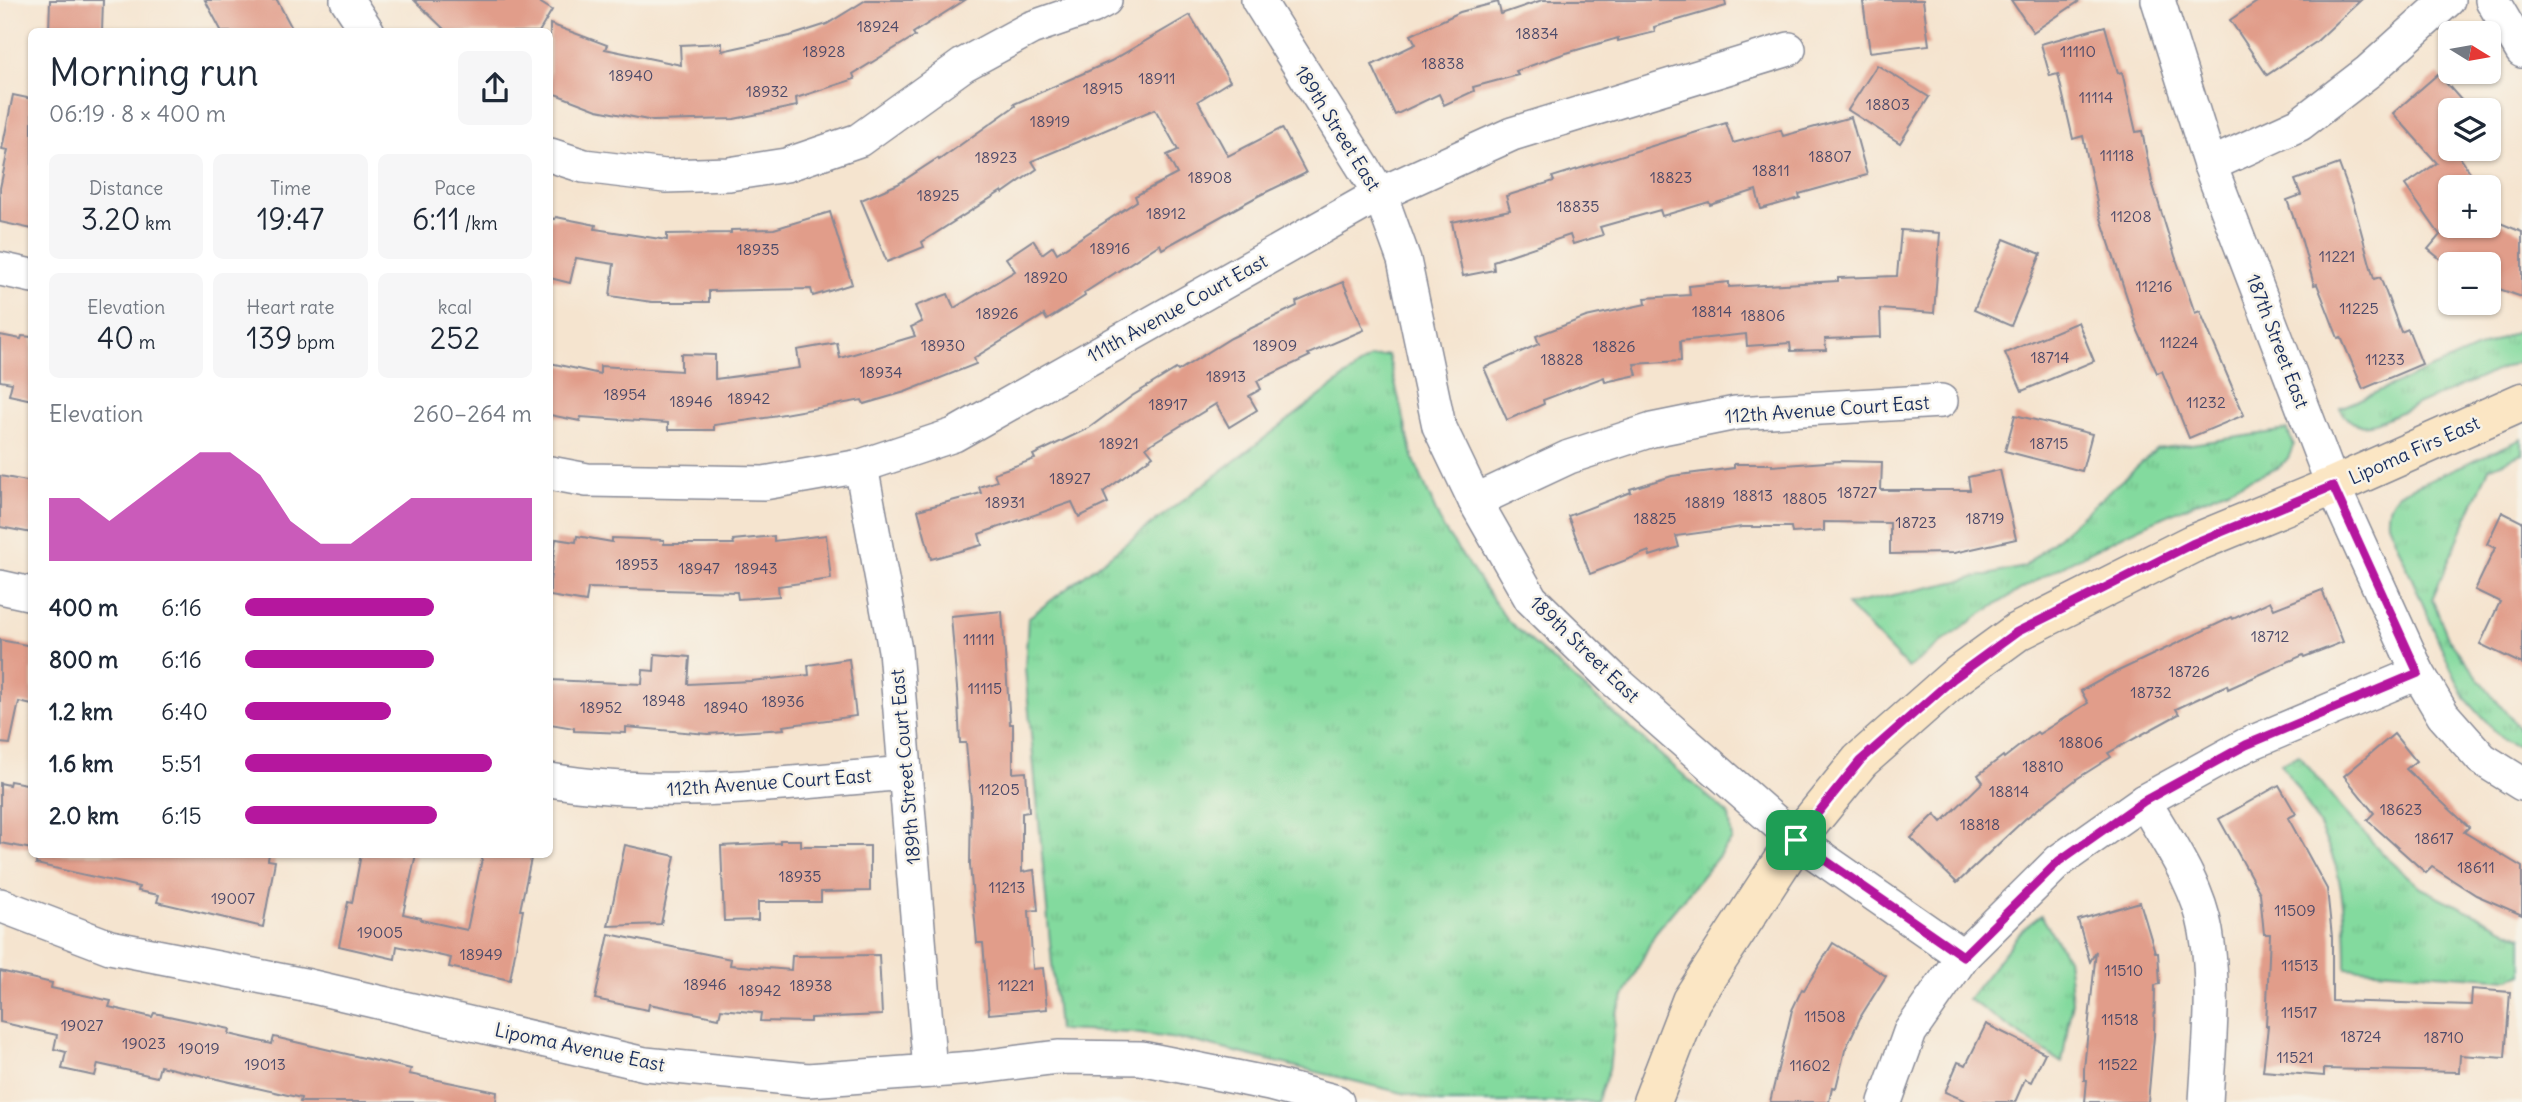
<!DOCTYPE html>
<meta charset="utf-8">
<style>
body{margin:0;font-family:Delius,sans-serif;background:#f6f6f7;color:#1f2937;height:100vh;display:flex;flex-direction:column;font-size:26px;white-space:nowrap}
*{box-sizing:border-box;margin:0}
p{font-size:23px;color:#747a83}
.icon{flex:none;width:38px;height:38px;fill:none;stroke:currentColor;stroke-width:2;stroke-linecap:round;stroke-linejoin:round}
.map{position:relative;flex:1;overflow:hidden}
.drawer{position:absolute;left:28px;top:28px;width:525px;height:830px;display:flex;flex-direction:column;background:#fff;border-radius:10px;box-shadow:0 2px 5px #0004}
.drawer>*{flex:none}
.needle{width:46px;rotate:101deg}
.buttons{position:absolute;left:2438px;top:21px;display:grid;gap:14px}
.buttons a{display:grid;place-items:center;width:63px;height:63px;border-radius:10px;background:#fff;box-shadow:0 2px 5px #0004;font-size:35px}
.pin{position:absolute;display:grid;place-items:center;width:60px;height:60px;color:#fff;margin:-30px;border-radius:14px;box-shadow:0 4px 10px #0006}
.round{display:grid;place-items:center;flex:none;width:74px;height:74px;border-radius:10px;background:#f6f6f7}
.overview{display:flex;align-items:center;justify-content:space-between;height:119px;padding:0 21px}
h1{font-size:38px;font-weight:600;line-height:52px}
.stats{display:grid;grid-template-columns:repeat(3,1fr);gap:10px;height:119px;padding:7px 21px}
.stats div{display:grid;align-content:center;border-radius:10px;background:#f6f6f7;text-align:center}
.stats b{font-size:30px;font-weight:600}
.stats small{font-size:19px;font-weight:400}
.stats p{font-size:19px}
.chart{height:196px;padding:14px 21px}
.chart p{display:flex;justify-content:space-between}
.chart svg{width:100%;height:126px;margin-top:7px;fill:#b5179e;opacity:.7}
ul{padding:0 21px;list-style:none;font-size:23px}
li{display:grid;grid-template-columns:112px 84px 1fr;align-items:center;height:52px}
li i{height:18px;border-radius:9px;background:#b5179e}
.map>svg:first-child{display:block}
</style>
<div class="map">
<svg width="2522" height="1102" viewBox="0 0 2522 1102">
<defs>
<pattern id="grass-tufts" width="24" height="20" patternUnits="userSpaceOnUse" patternTransform="scale(1.75)"><rect width="24" height="20" fill="#83da9e"/><path d="M3 7l-1-3M5 7V3M7 7l1-3M15 17l-1-3M17 17v-4M19 17l1-3" fill="none" stroke="#71bb8a"/></pattern>
</defs>
<rect width="100%" height="100%" fill="#f7f3e8"/>
<filter id="ink" filterUnits="userSpaceOnUse"><feTurbulence type="fractalNoise" baseFrequency=".0143" numOctaves="2"/><feDisplacementMap in="SourceGraphic" scale="14" xChannelSelector="R" yChannelSelector="G"/><feConvolveMatrix kernelMatrix="1 2 1 2 8 2 1 2 1" color-interpolation-filters="sRGB"/></filter>
<filter id="wash" filterUnits="userSpaceOnUse"><feTurbulence type="fractalNoise" baseFrequency=".00686" numOctaves="4" result="noise"/><feDisplacementMap in="SourceGraphic" scale="28" xChannelSelector="R" yChannelSelector="G"/><feGaussianBlur stdDeviation="1.57" result="paint"/><feColorMatrix in="noise" values="0 0 0 0 0 0 0 0 0 0 0 0 0 0 0 0 0 1.4 0 .05"/><feComposite in="paint" operator="in"/></filter>
<g filter="url(#wash)">
<rect width="100%" height="100%" fill="#f5e4cf"/>
<!-- grass -->
<g fill="url(#grass-tufts)" stroke="#4f847e" stroke-width="2">
<path d="M2522,329V360L2375,423C2356,427 2350,424 2340,408Z"/>
<path d="M1388,355L1414,460L1443,528L1507,620L1729,815L1732,840L1655,933L1616,1013L1609,1069L1597,1102H1439L1191,1041L1133,1033L1058,1030L1025,668L1028,618L1370,358Z"/>
<path d="M2287,430L2294,445L2288,458L2280,467C2181,508 2081,550 1991,608C1962,626 1935,648 1908,668L1847,605L2024,567L2157,449Z"/>
<path d="M2522,439V454L2489,468L2432,599L2449,640L2522,733V744L2514,745L2503,740L2465,698L2446,658L2388,523C2387,509 2390,502 2399,493Z"/>
<path d="M2299,755L2342,809L2384,855L2421,888L2522,937V974L2510,979L2346,968C2346,935 2345,900 2336,867C2324,829 2302,795 2281,763Z"/>
<path d="M2041,915L2067,958L2072,1001L2062,1063L1968,999L2023,929Z"/>
</g>
<g id="blocks">
<!-- building -->
<g fill="#e19d8a">
<path d="M50,0H103L102,32H49Z"/>
<path d="M205,0H277L294,32H222Z"/>
<path d="M414,0H536L552,10L539,32H447Z"/>
<path d="M866,0H965L913,33L915,36L853,74L855,79L796,98L797,106L734,119L653,121L597,110L550,92V24L607,45L605,49L681,65L680,45L722,43V51L790,36L827,24Z"/>
<path d="M1542,0H1725L1726,6L1654,27L1655,32L1618,41V38L1563,54L1516,71L1518,75L1473,87L1474,91L1444,105L1439,94L1395,115L1372,65L1416,44L1411,35L1460,12L1498,2L1501,14Z"/>
<path d="M1878,0H1923L1929,45L1870,52L1863,2Z"/>
<path d="M2011,0H2081L2033,32Z"/>
<path d="M2260,0H2361L2316,42L2267,75L2230,20Z"/>
<path d="M1190,15L1230,81L1198,101L1228,156L1282,128L1306,173L1258,196L1162,249L1160,244L1084,293L1085,296L1047,320L1044,315L974,358L976,364L905,392L864,404L862,400L772,416V417L714,425V430H668V423L581,417L580,421L550,415V363L600,374V366L681,371V354L715,355V379L800,368L797,350L837,343L840,358L915,336L911,327L922,322L915,306L948,294L954,308L1015,271L1006,258L1033,240L1042,254L1053,246L1057,253L1137,201L1135,196L1177,174L1167,155L1178,150L1155,109L1032,161L1037,169L1003,193L1002,191L922,242L924,247L887,262L861,200L898,184L938,158L939,160L1015,106L1014,104L1111,61Z"/>
<path d="M2105,26L2118,73L2122,72L2136,132L2142,131L2152,182L2175,256L2195,313L2200,311L2244,415L2189,438L2162,371L2157,373L2138,331L2099,212L2083,136L2073,139L2058,74L2050,76L2041,44Z"/>
<path d="M1877,65L1929,97L1900,143L1848,110Z"/>
<path d="M2438,74L2470,110H2450V149H2454L2480,186L2450,187V226H2488V218L2522,232V297L2488,285V264H2450V267L2428,249L2440,235L2405,185L2437,163L2393,113Z"/>
<path d="M13,95L32,99V229L0,222V188L8,150L2,149Z"/>
<path d="M1851,117L1867,175L1799,194L1800,198L1761,209L1756,190L1710,205L1709,202L1662,216L1660,210L1600,227L1603,235L1573,244L1570,235L1493,261L1494,270L1463,276L1452,222L1510,210L1506,196L1554,181L1552,177L1726,123L1733,143L1781,130L1783,136Z"/>
<path d="M2339,164L2354,205L2374,279L2380,277L2401,332L2408,329L2422,364L2363,389L2341,337L2338,338L2317,284L2314,285L2301,238L2287,200L2301,195L2295,180Z"/>
<path d="M830,212L852,284L813,296L811,289L709,291V302H652L610,296L614,264L576,258L570,283L550,278V218L555,219L556,217L596,225L595,229L667,240V234L731,233V230L774,229Z"/>
<path d="M1901,230L1940,233L1934,313L1880,309L1881,337L1825,339L1826,350L1791,351L1790,343L1747,346L1746,334L1680,341L1681,361L1634,364L1637,375L1605,382L1604,377L1543,400L1544,404L1507,420L1484,368L1539,344L1536,336L1586,317L1646,304L1645,298L1690,295L1689,286L1729,282V287L1838,281V278L1897,276Z"/>
<path d="M2004,239L2041,254L2011,326L1974,310Z"/>
<path d="M1343,282L1364,330L1308,354L1310,356L1257,381L1261,389L1249,396L1257,410L1229,427L1216,404L1146,447L1153,456L1103,492L1108,503L1079,517L1072,502L979,534L982,545L931,559L918,510L981,493L979,487L997,481L994,473L1035,459L1033,455L1089,428L1132,396L1176,369L1178,371L1231,338L1297,306L1296,302Z"/>
<path d="M2078,322L2094,361L2022,391L2005,353Z"/>
<path d="M0,335L21,339L22,336L32,337V400L9,395L12,383L0,381Z"/>
<path d="M2015,415L2092,434L2082,471L2005,451Z"/>
<path d="M1840,461L1882,462L1881,490H1970L1968,477L2000,470L2016,539L1954,553L1890,554V523L1824,522V531L1792,533L1791,527H1742L1676,536L1679,547L1650,556L1649,551L1590,574L1568,516L1631,492L1630,489L1672,476L1734,468V464H1772V466Z"/>
<path d="M0,476L32,482V533L0,527Z"/>
<path d="M2502,512L2522,522V664L2480,644L2500,602L2475,590L2495,548L2487,544Z"/>
<path d="M826,535L831,579L778,586L779,596L738,599L737,592L588,588L586,602L550,596V581L556,539L576,542L577,536L612,542V538L664,540V544H734L733,540L774,536V541Z"/>
<path d="M2322,590L2343,642L2304,657L2303,655L2228,689L2227,685L2176,709L2179,714L2108,753L2111,757L2078,778L2025,819L1957,883L1911,838L1935,814L1942,822L1983,782L1978,775L2003,756L2004,758L2037,732L2039,734L2088,703L2081,691L2110,675L2232,617L2233,619L2270,601L2274,609Z"/>
<path d="M1002,611L1010,724H1013V773L1026,772L1029,812L1022,813V872L1034,870L1038,910L1029,911L1033,969L1043,968L1047,1009L989,1014L983,943H977L970,865L971,801L966,743H960L958,700L951,616Z"/>
<path d="M0,640L32,646V705L19,702L10,744L0,743Z"/>
<path d="M655,654L690,657L688,684L751,681L809,675L808,665L849,659L856,716L783,726L784,729L708,734L626,727V733L574,731V728L550,724V680L642,684L643,670L654,671Z"/>
<path d="M2394,734L2416,761L2406,769L2469,827L2464,832L2522,867V915L2476,895L2432,867L2426,873L2367,820L2374,813L2344,776Z"/>
<path d="M10,781L32,785V849L0,843V783L9,785Z"/>
<path d="M2279,785L2296,814L2288,818L2327,889L2332,937V1001L2471,1005L2472,989L2510,992L2505,1058L2460,1055L2459,1072L2324,1069V1076L2263,1071L2268,1026H2266L2270,934H2264L2260,893L2219,819Z"/>
<path d="M780,840H801V846H870V891L821,892V902H758V920L724,921L721,846L780,843Z"/>
<path d="M625,845L675,856L661,924L608,926Z"/>
<path d="M37,854H269L268,860L275,861L263,927L157,902L159,895L138,891L139,887L36,864Z"/>
<path d="M361,854H416L403,914L421,918V920L467,930L483,854H532L520,910H523L510,980L449,967L451,958L397,946L395,959L339,946L348,902L352,903Z"/>
<path d="M2140,902L2155,952H2158L2160,984L2155,985L2154,1036L2148,1102H2085L2087,1080H2084V1069L2096,951L2090,962L2078,920Z"/>
<path d="M609,934L731,959L730,965L791,970L792,956L879,955L882,1015L810,1018V1022L760,1021L761,1013L721,1009L719,1018L649,1004L648,1010L595,999Z"/>
<path d="M1833,943L1886,976L1861,1016L1845,1050L1836,1088L1832,1087L1829,1102H1770L1792,1010L1802,989L1804,990Z"/>
<path d="M0,971L52,983L51,988L111,1001L109,1007L152,1017L154,1013L230,1029L229,1034L272,1044L274,1037L411,1069L409,1074L497,1092L496,1102H300L301,1098L160,1066L157,1077L98,1064L95,1076L62,1069L66,1052L54,1049L57,1035L0,1022Z"/>
<path d="M1986,1024L2045,1053L2031,1082L2025,1079L2015,1102H1968L1945,1092L1958,1062L1966,1065Z"/>
</g>
</g>
</g>
<g filter="url(#ink)">
<use href="#blocks" fill-opacity="0" stroke="#888a96" stroke-width="2"/>
<g fill="none" stroke-linecap="round" stroke-linejoin="round">
<!-- street casing -->
<g stroke="#888a96" stroke-width="36">
<g id="street">
<path d="M347,0L368,32"/>
<path d="M1258,0L1380,194L1404,260L1439,426L1475,501L1531,599L1613,679L1796,840L1963,956"/>
<path d="M2158,0L2210,165L2333,486L2418,673L2443,715L2482,759L2522,784"/>
<path d="M2492,0L2522,51"/>
<path d="M550,155L584,166L665,176L729,174L786,165L859,140L963,65L1031,28L1092,7L1105,0"/>
<path d="M2210,165L2300,124L2369,71L2448,0"/>
<path d="M0,269L32,276"/>
<path d="M861,466L895,650L930,1071"/>
<path d="M550,473L587,480L764,483L861,466L954,435L1380,194L1512,134L1789,49"/>
<path d="M1475,501L1569,457L1652,430L1736,413L1941,401"/>
<path d="M0,587L32,594"/>
<path d="M550,780C667,800 787,783 905,773"/>
<path d="M2144,801C2167,841 2198,884 2206,931C2216,986 2209,1046 2206,1102"/>
<path d="M0,905L110,947L309,986L645,1064L808,1080L973,1068L1058,1057L1141,1058L1270,1084L1337,1102"/>
<path d="M1885,1102L1910,1032L1963,956L2059,861L2144,801L2246,745L2418,673"/>
</g>
</g>
<!-- secondary casing -->
<g stroke="#888a96" stroke-width="41">
<path id="secondary" d="M1652,1102L1691,1001L1796,840L1860,761L1954,678L2017,632L2192,544L2333,486L2522,402"/>
</g>
<!-- street -->
<use href="#street" stroke="#fff" stroke-width="33"/>
<!-- secondary -->
<use href="#secondary" stroke="#fbe6c4" stroke-width="38"/>
</g>
</g>
<g fill="none" stroke-linecap="round" stroke-linejoin="round" filter="url(#ink)">
<!-- route casing -->
<g stroke="#fff" stroke-width="14">
<path id="route" d="M2333,486L2418,673L2246,745L2144,801L2059,861L1963,956L1796,840L1860,761L1954,678L2017,632L2192,544Z"/>
</g>
<!-- route -->
<use href="#route" stroke="#b5179e" stroke-width="9"/>
</g>
<g text-anchor="middle" stroke-width="5" stroke-linejoin="round" paint-order="stroke">
<!-- number labels -->
<g font-size="16" fill="#4c4a69">
<text x="878" y="32">18924</text>
<text x="1537" y="39">18834</text>
<text x="824" y="57">18928</text>
<text x="2078" y="57">11110</text>
<text x="1443" y="69">18838</text>
<text x="631" y="81">18940</text>
<text x="1157" y="84">18911</text>
<text x="1103" y="94">18915</text>
<text x="767" y="97">18932</text>
<text x="2096" y="103">11114</text>
<text x="1888" y="110">18803</text>
<text x="1050" y="127">18919</text>
<text x="2117" y="161">11118</text>
<text x="1830" y="162">18807</text>
<text x="996" y="163">18923</text>
<text x="1771" y="176">18811</text>
<text x="1210" y="183">18908</text>
<text x="1671" y="183">18823</text>
<text x="938" y="201">18925</text>
<text x="1578" y="212">18835</text>
<text x="1166" y="219">18912</text>
<text x="2131" y="222">11208</text>
<text x="1110" y="254">18916</text>
<text x="758" y="255">18935</text>
<text x="2337" y="262">11221</text>
<text x="1046" y="283">18920</text>
<text x="2154" y="292">11216</text>
<text x="2359" y="314">11225</text>
<text x="1712" y="317">18814</text>
<text x="997" y="319">18926</text>
<text x="1763" y="321">18806</text>
<text x="2179" y="348">11224</text>
<text x="943" y="351">18930</text>
<text x="1275" y="351">18909</text>
<text x="1614" y="352">18826</text>
<text x="2050" y="363">18714</text>
<text x="1562" y="365">18828</text>
<text x="2385" y="365">11233</text>
<text x="881" y="378">18934</text>
<text x="1226" y="382">18913</text>
<text x="625" y="400">18954</text>
<text x="749" y="404">18942</text>
<text x="691" y="407">18946</text>
<text x="2206" y="408">11232</text>
<text x="1168" y="410">18917</text>
<text x="1119" y="449">18921</text>
<text x="2049" y="449">18715</text>
<text x="1070" y="484">18927</text>
<text x="1857" y="498">18727</text>
<text x="1753" y="501">18813</text>
<text x="1805" y="504">18805</text>
<text x="1005" y="508">18931</text>
<text x="1705" y="508">18819</text>
<text x="1655" y="524">18825</text>
<text x="1985" y="524">18719</text>
<text x="1916" y="528">18723</text>
<text x="637" y="570">18953</text>
<text x="699" y="574">18947</text>
<text x="756" y="574">18943</text>
<text x="2270" y="642">18712</text>
<text x="979" y="645">11111</text>
<text x="2189" y="677">18726</text>
<text x="985" y="694">11115</text>
<text x="2151" y="698">18732</text>
<text x="664" y="706">18948</text>
<text x="783" y="707">18936</text>
<text x="601" y="713">18952</text>
<text x="726" y="713">18940</text>
<text x="2081" y="748">18806</text>
<text x="2043" y="772">18810</text>
<text x="999" y="795">11205</text>
<text x="2009" y="797">18814</text>
<text x="2401" y="815">18623</text>
<text x="1980" y="830">18818</text>
<text x="2434" y="844">18617</text>
<text x="2476" y="873">18611</text>
<text x="800" y="882">18935</text>
<text x="1007" y="893">11213</text>
<text x="233" y="904">19007</text>
<text x="2295" y="916">11509</text>
<text x="380" y="938">19005</text>
<text x="481" y="960">18949</text>
<text x="2300" y="971">11513</text>
<text x="2124" y="976">11510</text>
<text x="705" y="990">18946</text>
<text x="811" y="991">18938</text>
<text x="1016" y="991">11221</text>
<text x="760" y="996">18942</text>
<text x="2299" y="1018">11517</text>
<text x="1825" y="1022">11508</text>
<text x="2120" y="1025">11518</text>
<text x="82" y="1031">19027</text>
<text x="2361" y="1042">18724</text>
<text x="2444" y="1043">18710</text>
<text x="144" y="1049">19023</text>
<text x="199" y="1054">19019</text>
<text x="2295" y="1063">11521</text>
<text x="265" y="1070">19013</text>
<text x="2118" y="1070">11522</text>
<text x="1810" y="1071">11602</text>
</g>
<!-- street labels -->
<g font-size="19" fill="#1b2f5e" stroke="#f7f3e8">
<text transform="translate(1338 128) rotate(58)" y="7">189th Street East</text>
<text transform="translate(1177 308) rotate(-29)" y="7">111th Avenue Court East</text>
<text transform="translate(2278 341) rotate(69)" y="7">187th Street East</text>
<text transform="translate(1827 409) rotate(-4)" y="7">112th Avenue Court East</text>
<text transform="translate(2414 450) rotate(-24)" y="7">Lipoma Firs East</text>
<text transform="translate(1585 649) rotate(44)" y="7">189th Street East</text>
<text transform="translate(905 767) rotate(-95)" y="7">189th Street Court East</text>
<text transform="translate(769 782) rotate(-4)" y="7">112th Avenue Court East</text>
<text transform="translate(580 1047) rotate(12)" y="7">Lipoma Avenue East</text>
</g>
</g>
</svg>
<div class="buttons">
<a><svg class="needle" viewBox="-14 -14 28 28"><path d="M0-13l5 13h-10z" fill="#e53935"/><path d="M0 13l5-13h-10z" fill="#747a83"/></svg></a>
<a><svg class="icon" aria-label="layers" viewBox="0 0 24 24"><path d="M12 4l9 5-9 5-9-5zM3 14l9 5 9-5"/></svg></a>
<a>+</a>
<a>−</a>
</div>
<div class="pin" style="left:1796px;top:840px;background:#1e9e55"><svg class="icon" aria-label="arrive" viewBox="0 0 24 24"><path d="M6 21V4h12l-3 4 3 4H6"/></svg></div>
<section class="drawer">
<div class="overview"><div><h1>Morning run</h1><p>06:19 · 8 × 400 m</p></div><a class="round"><svg class="icon" aria-label="share" viewBox="0 0 24 24"><path d="M12 15V3M7 8l5-5 5 5M5 13v7h14v-7"/></svg></a></div>
<div class="stats">
<div><p>Distance</p><b>3.20<small> km</small></b></div>
<div><p>Time</p><b>19:47</b></div>
<div><p>Pace</p><b>6:11<small> /km</small></b></div>
</div>
<div class="stats">
<div><p>Elevation</p><b>40<small> m</small></b></div>
<div><p>Heart rate</p><b>139<small> bpm</small></b></div>
<div><p>kcal</p><b>252</b></div>
</div>
<div class="chart"><p><span>Elevation</span>260–264 m</p>
<svg viewBox="0 0 160 44" preserveAspectRatio="none"><path d="M0 44V22L10 22L20 30L30 22L40 14L50 6L60 6L70 14L80 30L90 38L100 38L110 30L120 22L130 22L140 22L150 22L160 22V44z"/></svg>
</div>
<ul>
<li><b>400 m</b>6:16<i style="width:66%"></i></li>
<li><b>800 m</b>6:16<i style="width:66%"></i></li>
<li><b>1.2 km</b>6:40<i style="width:51%"></i></li>
<li><b>1.6 km</b>5:51<i style="width:86%"></i></li>
<li><b>2.0 km</b>6:15<i style="width:67%"></i></li>
</ul>
</section>
</div>
